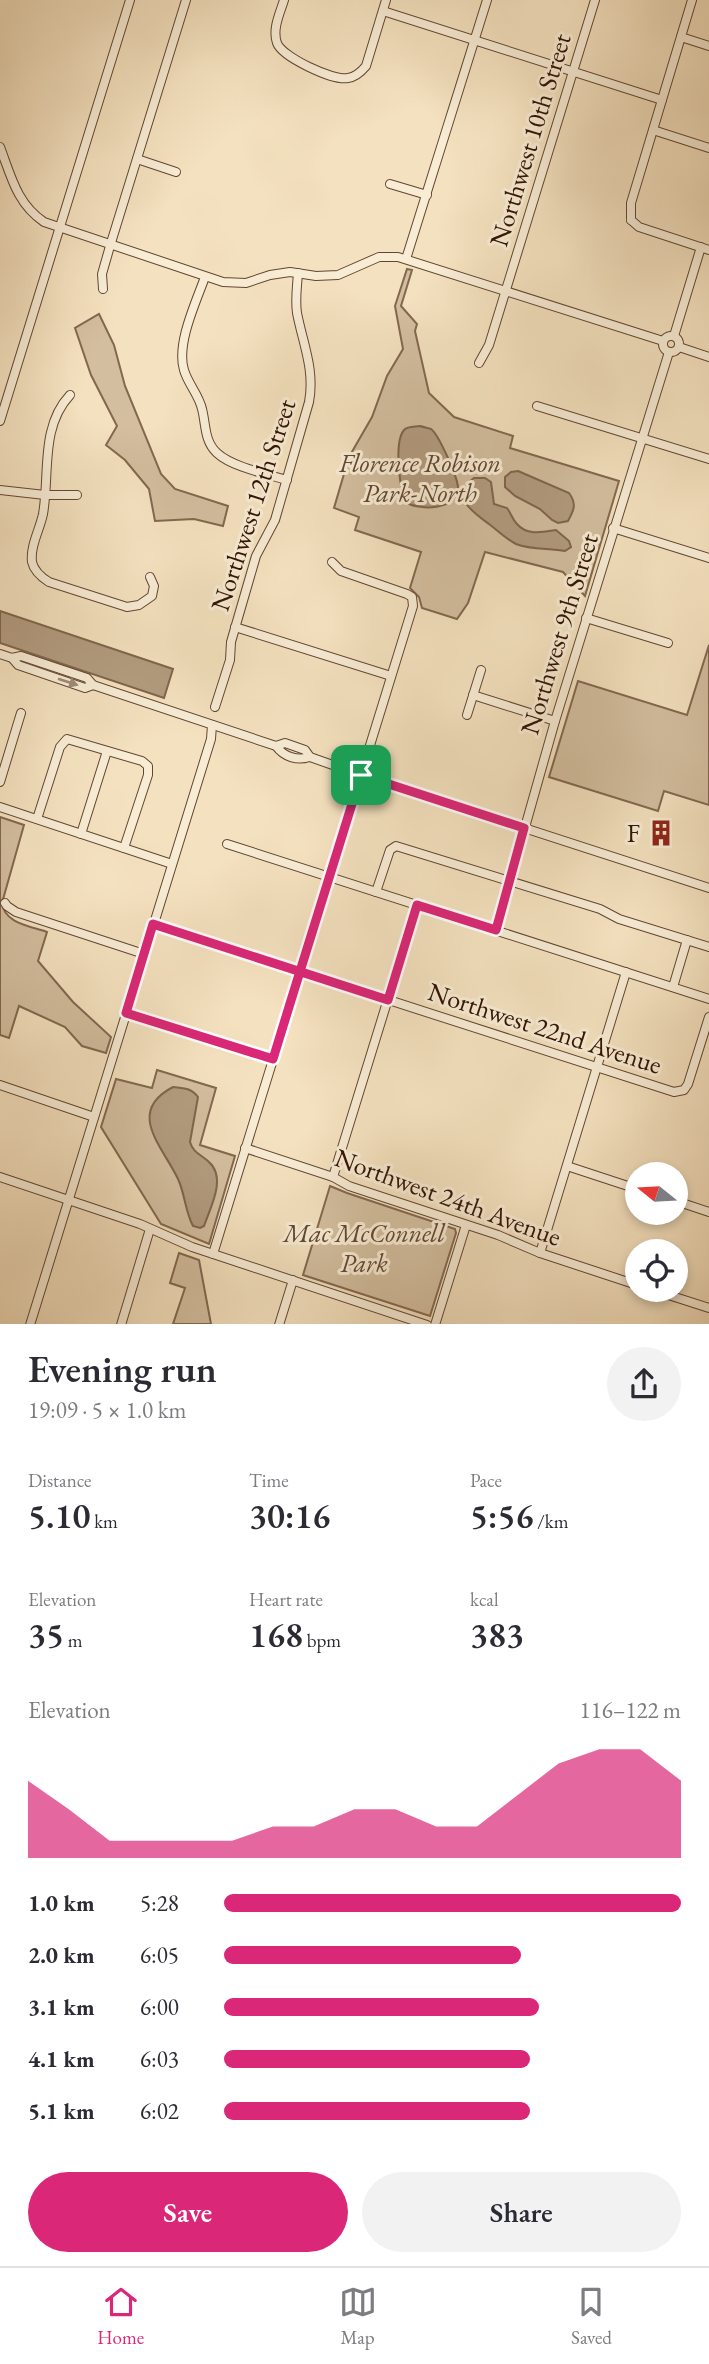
<!DOCTYPE html>
<meta charset="utf-8">
<style>
body{margin:0;font-family:"EB Garamond",serif;background:#f2f2f3;color:#2b2b33;height:100vh;display:flex;flex-direction:column;font-size:26px;white-space:nowrap}
*{box-sizing:border-box;margin:0}
p{font-size:23px;color:#7c7c81}
.icon{flex:none;width:38px;height:38px;fill:none;stroke:currentColor;stroke-width:2;stroke-linecap:round;stroke-linejoin:round}
.map{position:relative;height:1324px;overflow:hidden}
.side{display:flex;flex-direction:column;background:#fff;flex:1}
.side>*{flex:none}
.needle{width:46px;rotate:288deg}
.controls{position:absolute;left:625px;top:1162px;display:grid;gap:14px}
.controls a{display:grid;place-items:center;width:63px;height:63px;border-radius:50%;background:#fff;box-shadow:0 4px 10px #0003;font-size:35px}
.pin{position:absolute;display:grid;place-items:center;width:60px;height:60px;color:#fff;margin:-30px;border-radius:14px;box-shadow:0 4px 10px #0006}
.round{display:grid;place-items:center;flex:none;width:74px;height:74px;border-radius:37px;background:#f2f2f3}
.overview{display:flex;align-items:center;justify-content:space-between;height:119px;padding:0 28px}
h1{font-size:38px;font-weight:600;line-height:52px}
.metrics{display:grid;grid-template-columns:repeat(3,1fr);gap:10px;height:119px;padding:7px 28px}
.metrics div{display:grid;align-content:center}
.metrics b{font-size:35px;font-weight:600}
.metrics small{font-size:19px;font-weight:400}
.metrics p{font-size:19px}
.chart{height:196px;padding:14px 28px}
.chart p{display:flex;justify-content:space-between}
.chart svg{width:100%;height:126px;margin-top:7px;fill:#db2777;opacity:.7}
.cta{display:flex;gap:14px;margin-top:auto;padding:14px 28px}
.cta a{flex:1;height:80px;border-radius:42px;background:#db2777;color:#fff;font-size:28px;font-weight:600;line-height:80px;text-align:center}
.cta a+a{background:#f2f2f3;color:#2b2b33}
ul{padding:0 28px;list-style:none;font-size:23px}
li{display:grid;grid-template-columns:112px 84px 1fr;align-items:center;height:52px}
li i{height:18px;border-radius:9px;background:#db2777}
.dock{display:flex;justify-content:space-around;align-items:center;height:98px;border-top:2px solid #e1e1e2;background:#fff;font-size:19px;color:#7c7c81}
.dock a{display:grid;justify-items:center;gap:4px}
.dock .current{color:#db2777}
.map>svg:first-child{display:block}
</style>
<div class="map">
<svg width="709" height="1325" viewBox="0 0 709 1325">
<rect width="100%" height="100%" fill="#f4e1bf"/>
<filter id="stains"><feTurbulence type="fractalNoise" baseFrequency=".00286" numOctaves="4"/><feColorMatrix values="0 0 0 0 .2 0 0 0 0 .09 0 0 0 0 .02 0 0 0 .5 -.17"/></filter>
<radialGradient id="worn" r=".72"><stop offset=".6" stop-color="#630" stop-opacity="0"/><stop offset="1" stop-color="#630" stop-opacity=".3"/></radialGradient>
<!-- green -->
<g fill="#d3be9f" stroke="#826850" stroke-width="2">
<path d="M407,269L412,270L401,306L417,324L415,331L429,393L454,417L513,436L510,448L619,481L585,596L563,572L485,552L468,603L457,619L422,608L419,597L410,588L421,552L355,530L359,517L334,508L349,457L372,417L387,376L403,349L395,306Z"/>
<path d="M99,314L114,345L125,386L161,474L175,489L228,506L223,526L194,519L155,521L149,489L125,460L106,445L117,426L91,375L75,328Z"/>
<path d="M709,645V805L664,791L658,811L549,777L578,681L687,715Z"/>
<path d="M0,817L24,825L2,903C4,923 30,926 47,932L38,961L73,1002L111,1037L106,1053L82,1046L65,1027L19,1006L9,1038L0,1035Z"/>
<path d="M157,1070L216,1088L200,1145L235,1156L209,1244L161,1224L101,1127L116,1079L152,1088Z"/>
<path d="M330,1186L347,1193L455,1229L456,1233L430,1316L303,1275Z"/>
<path d="M179,1253L199,1260L211,1324H173L185,1288L170,1283Z"/>
</g>
<!-- water -->
<g fill="#b29b7f" stroke="#7f654d" stroke-width="2">
<path d="M420,426C423,427 428,428 431,429C439,435 458,478 458,488C456,511 420,510 407,503C399,490 394,442 404,430C408,426 415,427 420,426Z"/>
<path d="M518,471L569,493C577,504 574,510 568,521L558,523L552,520L540,509L515,496L505,487V477L511,472Z"/>
<path d="M474,478H485L491,482L494,504L507,508C511,513 512,519 517,524C527,536 543,532 556,530L569,541L571,547L565,551C550,548 531,550 516,544C506,539 498,531 489,524C474,513 448,496 474,478Z"/>
<path d="M0,611L173,669L164,698L0,643Z"/>
<path d="M173,1087C184,1088 191,1088 198,1097L190,1142C193,1153 202,1155 209,1162C227,1178 210,1208 204,1226L200,1228L193,1226C185,1211 185,1194 178,1179C163,1147 125,1112 173,1087Z"/>
</g>
<g fill="none" stroke-linecap="round" stroke-linejoin="round">
<!-- minor casing -->
<g stroke="#624631" stroke-width="10">
<g id="minor">
<path d="M284,0C280,13 272,29 277,43C282,57 333,81 348,78C356,77 361,72 366,66L386,0"/>
<path d="M383,11L662,100"/>
<path d="M681,37L709,46"/>
<path d="M653,130L709,148"/>
<path d="M0,147C11,176 17,204 44,222L223,282L246,283L270,275L290,272L316,276L338,275L379,257H398L663,341"/>
<path d="M137,159L176,172"/>
<path d="M390,184L427,195"/>
<path d="M631,220V203L692,0"/>
<path d="M631,220L639,227L709,250"/>
<path d="M406,259L487,0"/>
<path d="M205,277C196,302 176,344 184,370C188,384 199,395 202,409C206,424 204,441 217,453C232,467 267,474 287,480"/>
<path d="M103,289L102,274L110,246L186,0"/>
<circle cx="671" cy="344" r="8"/>
<path d="M674,336L701,247"/>
<path d="M679,347L709,357"/>
<path d="M479,363L489,345L595,0"/>
<path d="M70,395C40,427 50,474 43,514C40,529 30,546 32,562C34,571 41,577 49,582L127,607L139,605L152,596L154,586L150,577"/>
<path d="M537,406L709,459"/>
<path d="M0,421L130,0"/>
<path d="M0,490L45,495H77"/>
<path d="M613,528L709,558"/>
<path d="M586,618L668,643"/>
<path d="M235,627L391,676"/>
<path d="M0,654L12,658L21,656L87,678L93,685L276,746L285,743L305,750L310,757L361,775L709,888"/>
<path d="M12,658L18,665L85,688L93,685"/>
<path d="M473,695L555,721"/>
<path d="M215,707L230,660L231,642L256,556L275,520L309,402C315,370 303,344 297,313C295,300 297,287 298,273"/>
<path d="M467,715L481,670"/>
<path d="M276,746C284,757 297,761 310,757"/>
<path d="M0,782L21,713"/>
<path d="M0,807L172,864"/>
<path d="M37,819L60,747L67,739L142,761L148,766V775L124,848"/>
<path d="M81,834L107,751"/>
<path d="M227,844L709,999"/>
<path d="M376,892L390,850L396,846L600,909L619,919L709,947"/>
<path d="M5,903L7,906L16,912L144,954"/>
<path d="M153,924L674,1092L684,1090L688,1084L709,1017"/>
<path d="M496,930L555,721L669,352"/>
<path d="M673,987L687,940"/>
<path d="M126,1013L273,1059"/>
<path d="M0,1085L94,1117"/>
<path d="M245,1148L333,1177L349,1186L498,1235L540,1253L637,1285"/>
<path d="M567,1166L637,1189"/>
<path d="M0,1177L140,1224L192,1247L427,1325"/>
<path d="M333,1177L417,905"/>
<path d="M676,1201L709,1212"/>
<path d="M540,1253L626,972"/>
<path d="M213,1254L413,606L412,597L407,594L341,571L332,562"/>
<path d="M653,1290L709,1308"/>
<path d="M30,1325L211,739L212,725"/>
<path d="M121,1325L150,1229"/>
<path d="M279,1325L293,1280"/>
<path d="M435,1325L466,1225"/>
</g>
</g>
<!-- minor -->
<use href="#minor" stroke="#f8ecd5" stroke-width="8"/>
</g>
<!-- one-way arrows -->
<defs><path id="oneway-solid" d="M-6-.8H1V-3.2L6.5 0L1 3.2V.8H-6Z" transform="scale(1.75)"/></defs>
<use fill="#9f8a76" href="#oneway-solid" transform="translate(68 682) rotate(18)"/>
<g fill="none" stroke-linecap="round" stroke-linejoin="round">
<!-- route casing -->
<g stroke="#fff" stroke-width="14">
<path id="route" d="M361,775C332,869 302,964 273,1059L126,1013L153,924L162,927L388,1000L417,905L496,930L524,828L361,775"/>
</g>
<!-- route -->
<use href="#route" stroke="#db2777" stroke-width="9"/>
</g>
<!-- icons -->
<defs>
<g id="building-bare" transform="scale(2.1)"><path d="M-4-6H4V6H1V3H-1V6H-4ZM-2.5-4.3h1.7v1.8h-1.7ZM.8-4.3h1.7v1.8H.8ZM-2.5-1h1.7V.8h-1.7ZM.8-1h1.7V.8H.8Z" fill="#8f2418" stroke="#f8ecd5" stroke-width="2.5" paint-order="stroke"/></g>
</defs>
<g fill-rule="evenodd">
<use href="#building-bare" x="661" y="833"/>
</g>
<g text-anchor="middle" stroke-width="6" stroke-linejoin="round" paint-order="stroke">
<!-- street labels -->
<g font-size="26" fill="#321302" stroke="#f8ecd5">
<text transform="translate(530 140) rotate(-73)" y="9">Northwest 10th Street</text>
<text transform="translate(253 505) rotate(-72)" y="9">Northwest 12th Street</text>
<text transform="translate(559 634) rotate(-73)" y="9">Northwest 9th Street</text>
<text transform="translate(545 1028) rotate(18)" y="9">Northwest 22nd Avenue</text>
<text transform="translate(448 1197) rotate(20)" y="9">Northwest 24th Avenue</text>
</g>
<!-- park labels -->
<g font-size="26" font-style="italic" fill="#624631" stroke="#f8ecd5">
<text x="420" y="472">Florence Robison<tspan x="420" dy="30">Park-North</tspan></text>
<text x="364" y="1242">Mac McConnell<tspan x="364" dy="30">Park</tspan></text>
</g>
<!-- poi labels -->
<g font-size="26" fill="#321302" stroke="#f8ecd5" text-anchor="end">
<text x="640" y="842">F</text>
</g>
</g>
<rect width="100%" height="100%" filter="url(#stains)"/>
<rect width="100%" height="100%" fill="url(#worn)"/>
</svg>
<div class="controls">
<a><svg class="needle" viewBox="-14 -14 28 28"><path d="M0-13l5 13h-10z" fill="#e53935"/><path d="M0 13l5-13h-10z" fill="#7c7c81"/></svg></a>
<a><svg class="icon" aria-label="locate" viewBox="0 0 24 24"><circle cx="12" cy="12" r="6"/><path d="M12 2v4M12 18v4M2 12h4M18 12h4"/></svg></a>
</div>
<div class="pin" style="left:361px;top:775px;background:#1e9e55"><svg class="icon" aria-label="arrive" viewBox="0 0 24 24"><path d="M6 21V4h12l-3 4 3 4H6"/></svg></div>
</div>
<section class="side">
<div class="overview"><div><h1>Evening run</h1><p>19:09 · 5 × 1.0 km</p></div><a class="round"><svg class="icon" aria-label="share" viewBox="0 0 24 24"><path d="M12 15V3M7 8l5-5 5 5M5 13v7h14v-7"/></svg></a></div>
<div class="metrics">
<div><p>Distance</p><b>5.10<small> km</small></b></div>
<div><p>Time</p><b>30:16</b></div>
<div><p>Pace</p><b>5:56<small> /km</small></b></div>
</div>
<div class="metrics">
<div><p>Elevation</p><b>35<small> m</small></b></div>
<div><p>Heart rate</p><b>168<small> bpm</small></b></div>
<div><p>kcal</p><b>383</b></div>
</div>
<div class="chart"><p><span>Elevation</span>116–122 m</p>
<svg viewBox="0 0 160 44" preserveAspectRatio="none"><path d="M0 44V17L10 27L20 38L30 38L40 38L50 38L60 33L70 33L80 27L90 27L100 33L110 33L120 22L130 11L140 6L150 6L160 17V44z"/></svg>
</div>
<ul>
<li><b>1.0 km</b>5:28<i style="width:100%"></i></li>
<li><b>2.0 km</b>6:05<i style="width:65%"></i></li>
<li><b>3.1 km</b>6:00<i style="width:69%"></i></li>
<li><b>4.1 km</b>6:03<i style="width:67%"></i></li>
<li><b>5.1 km</b>6:02<i style="width:67%"></i></li>
</ul>
<div class="cta"><a>Save</a><a>Share</a></div>
</section>
<nav class="dock">
<a class="current"><svg class="icon" aria-label="home" viewBox="0 0 24 24"><path d="M3 11l9-7 9 7M6 9v11h12V9"/></svg>Home</a>
<a><svg class="icon" aria-label="map" viewBox="0 0 24 24"><path d="M3 6l6-2 6 2 6-2v14l-6 2-6-2-6 2zM9 4v14M15 6v14"/></svg>Map</a>
<a><svg class="icon" aria-label="saved" viewBox="0 0 24 24"><path d="M7 4h10v16l-5-4-5 4z"/></svg>Saved</a>
</nav>
